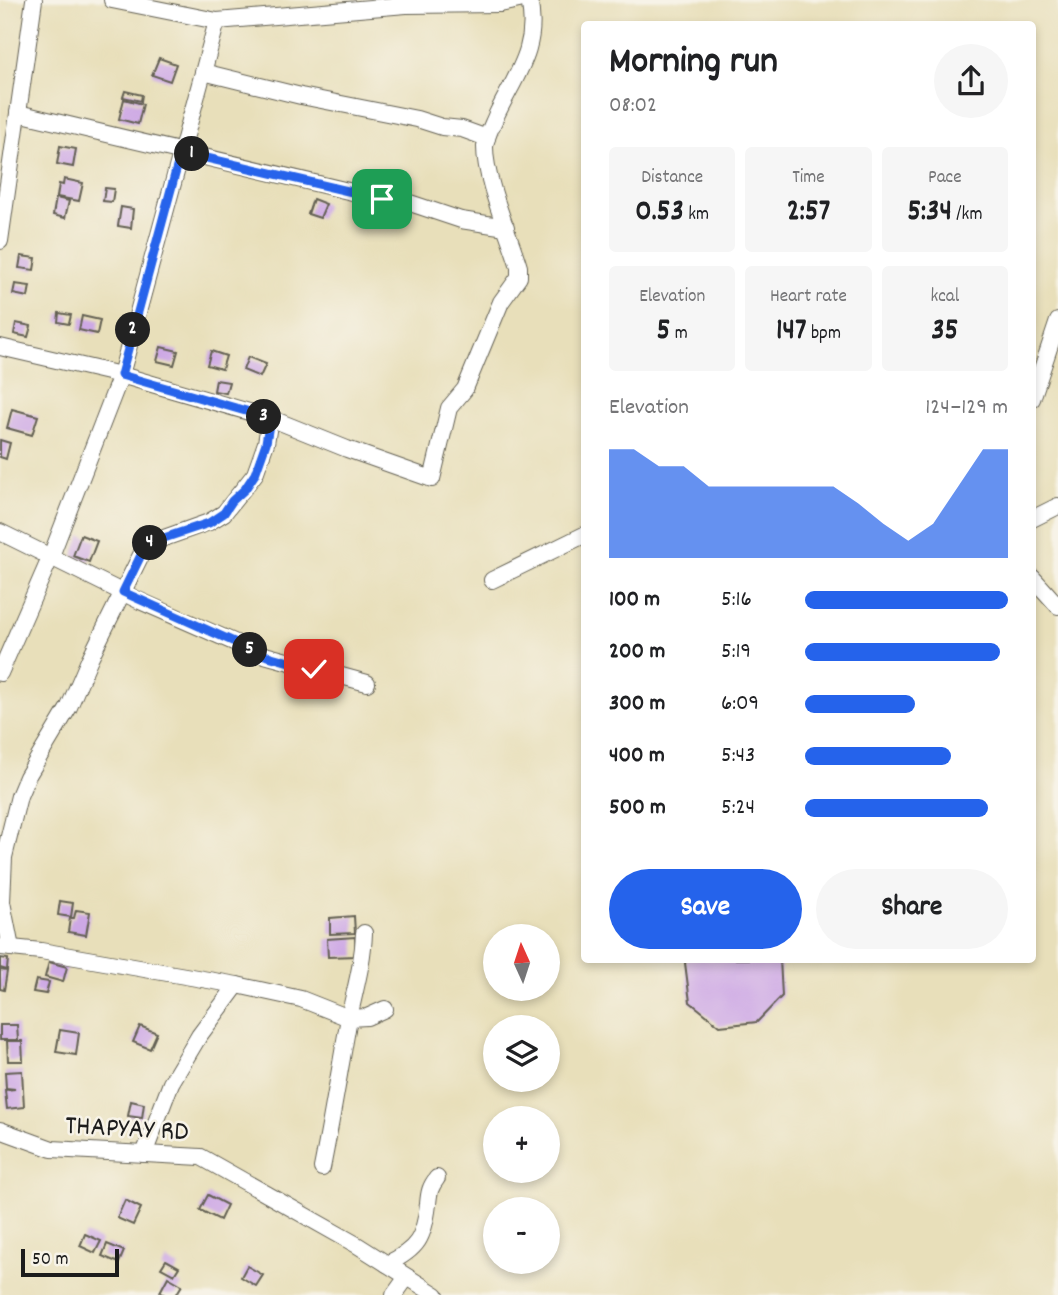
<!DOCTYPE html>
<meta charset="utf-8">
<style>
body{margin:0;font-family:Dekko,sans-serif;background:#f6f6f6;color:#202124;height:100vh;display:flex;flex-direction:column;font-size:26px;white-space:nowrap}
*{box-sizing:border-box;margin:0}
p{font-size:23px;color:#757577}
.icon{flex:none;width:38px;height:38px;fill:none;stroke:currentColor;stroke-width:2;stroke-linecap:round;stroke-linejoin:round}
.map{position:relative;flex:1;overflow:hidden}
.panel{position:absolute;left:581px;top:21px;width:455px;height:942px;display:flex;flex-direction:column;background:#fff;border-radius:7px;box-shadow:0 4px 10px #0003}
.panel>*{flex:none}
.needle{width:46px;rotate:357deg}
.buttons{position:absolute;left:483px;top:924px;display:grid;gap:14px}
.buttons a{display:grid;place-items:center;width:77px;height:77px;border-radius:50%;background:#fff;box-shadow:0 4px 10px #0003;font-size:35px}
.scale{position:absolute;left:21px;bottom:18px;width:98px;box-sizing:border-box;padding-left:7px;border:4px solid #1c1c1c;border-top:0;font-size:19px;line-height:24px;white-space:nowrap;color:#1c1c1c;-webkit-text-stroke:5px #f7f3e8;paint-order:stroke}
.pin{position:absolute;display:grid;place-items:center;width:60px;height:60px;color:#fff;margin:-30px;border-radius:14px;box-shadow:0 4px 10px #0006}
.km{position:absolute;width:35px;height:35px;margin:-18px;border-radius:50%;background:#222;color:#fff;font-size:19px;line-height:35px;text-align:center}
.round{display:grid;place-items:center;flex:none;width:74px;height:74px;border-radius:37px;background:#f6f6f6}
.headline{display:flex;align-items:center;justify-content:space-between;height:119px;padding:0 28px}
h1{font-size:38px;font-weight:700;line-height:52px}
.metrics{display:grid;grid-template-columns:repeat(3,1fr);gap:10px;height:119px;padding:7px 28px}
.metrics div{display:grid;align-content:center;border-radius:7px;background:#f6f6f6;text-align:center}
.metrics b{font-size:30px;font-weight:700}
.metrics small{font-size:19px;font-weight:400}
.metrics p{font-size:19px}
.chart{height:196px;padding:14px 28px}
.chart p{display:flex;justify-content:space-between}
.chart svg{width:100%;height:126px;margin-top:7px;fill:#2563eb;opacity:.7}
.cta{display:flex;gap:14px;margin-top:auto;padding:14px 28px}
.cta a{flex:1;height:80px;border-radius:42px;background:#2563eb;color:#fff;font-size:28px;font-weight:700;line-height:80px;text-align:center}
.cta a+a{background:#f6f6f6;color:#202124}
ul{padding:0 28px;list-style:none;font-size:23px}
li{display:grid;grid-template-columns:112px 84px 1fr;align-items:center;height:52px}
li i{height:18px;border-radius:9px;background:#2563eb}
.map>svg:first-child{display:block}
</style>
<div class="map">
<svg width="1058" height="1295" viewBox="0 0 1058 1295">
<rect width="100%" height="100%" fill="#f7f3e8"/>
<filter id="ink" filterUnits="userSpaceOnUse"><feTurbulence type="fractalNoise" baseFrequency=".0143" numOctaves="2"/><feDisplacementMap in="SourceGraphic" scale="14" xChannelSelector="R" yChannelSelector="G"/><feConvolveMatrix kernelMatrix="1 2 1 2 8 2 1 2 1" color-interpolation-filters="sRGB"/></filter>
<filter id="wash" filterUnits="userSpaceOnUse"><feTurbulence type="fractalNoise" baseFrequency=".00686" numOctaves="4" result="noise"/><feDisplacementMap in="SourceGraphic" scale="28" xChannelSelector="R" yChannelSelector="G"/><feGaussianBlur stdDeviation="1.57" result="paint"/><feColorMatrix in="noise" values="0 0 0 0 0 0 0 0 0 0 0 0 0 0 0 0 0 1.4 0 .05"/><feComposite in="paint" operator="in"/></filter>
<g filter="url(#wash)">
<rect width="100%" height="100%" fill="#e8dfba"/>
<g id="blocks">
<!-- building -->
<g fill="#cda8e5">
<path d="M159,58L176,64L170,81L152,75Z"/>
<path d="M125,91L142,95L141,101L123,97Z"/>
<path d="M124,99L143,104L138,124L119,119Z"/>
<path d="M60,146L76,149L73,167L57,164Z"/>
<path d="M64,179L83,183L79,201L57,197L59,184L63,185Z"/>
<path d="M105,188L114,189L112,202L103,201Z"/>
<path d="M56,198L69,201L65,218L53,215Z"/>
<path d="M313,199L326,204L320,218L308,214Z"/>
<path d="M121,207L133,209L131,228L118,226Z"/>
<path d="M21,256L36,258L34,270L19,268Z"/>
<path d="M15,284L30,286L28,297L13,294Z"/>
<path d="M59,313L71,315L69,324L58,322Z"/>
<path d="M82,316L100,320L97,334L79,330Z"/>
<path d="M16,323L31,326L28,337L14,334Z"/>
<path d="M161,347L178,351L174,365L157,361Z"/>
<path d="M211,351L226,356L222,369L207,365Z"/>
<path d="M248,357L266,364L260,377L243,370Z"/>
<path d="M216,380L229,382L226,393L214,391Z"/>
<path d="M12,409L38,416L32,435L7,428Z"/>
<path d="M0,440L10,443L6,459L0,457Z"/>
<path d="M81,535L97,541L89,562L73,556Z"/>
<path d="M60,901L73,903L71,917L58,915Z"/>
<path d="M76,910L90,912L86,935L68,932L70,918H74Z"/>
<path d="M354,916L355,933L330,934V918Z"/>
<path d="M355,937L356,956L328,957L327,939Z"/>
<path d="M0,958L8,959L7,970L0,968Z"/>
<path d="M688,959H780L782,996L757,1022L720,1026L690,1002L685,963Z"/>
<path d="M49,962L67,967L63,982L45,977Z"/>
<path d="M0,970L7,971L4,990L0,989Z"/>
<path d="M36,980L49,982L46,994L33,992Z"/>
<path d="M0,1025H17L18,1040H0Z"/>
<path d="M140,1026L157,1033L150,1049L133,1042Z"/>
<path d="M60,1030L79,1033L76,1055L56,1052Z"/>
<path d="M7,1041H22L23,1061H8Z"/>
<path d="M22,1071L24,1107L7,1109L5,1090L15,1089L6,1088L5,1072Z"/>
<path d="M131,1101L144,1104L142,1118L128,1116Z"/>
<path d="M208,1195L227,1205L220,1220L200,1210Z"/>
<path d="M125,1200L141,1208L133,1225L117,1218Z"/>
<path d="M85,1234L101,1241L95,1253L80,1246Z"/>
<path d="M107,1244L124,1251L119,1263L102,1256Z"/>
<path d="M166,1260L179,1267L174,1275L161,1268Z"/>
<path d="M247,1266L263,1275L256,1286L241,1277Z"/>
<path d="M168,1277L182,1285L176,1295H165L160,1292Z"/>
</g>
</g>
</g>
<g filter="url(#ink)">
<use href="#blocks" fill-opacity="0" stroke="#636053" stroke-width="2"/>
<g fill="none" stroke-linecap="round" stroke-linejoin="round">
<!-- minor casing -->
<g stroke="#636053" stroke-width="18">
<g id="minor">
<path d="M112,0L217,21L406,5L500,4L519,0"/>
<path d="M203,72L301,96L417,119L442,127L462,129L487,138"/>
<path d="M18,113L382,199H398L461,220L506,227"/>
<path d="M0,241L34,0"/>
<path d="M0,347L121,375L270,418L347,449L432,479L449,408L465,389L501,302L519,277V267C509,233 485,181 485,147C486,136 492,126 496,116C515,76 540,47 529,0"/>
<path d="M1032,399L1058,321"/>
<path d="M1032,519L1058,506"/>
<path d="M0,532L140,601L261,654L367,683"/>
<path d="M1032,577L1058,606"/>
<path d="M492,580L584,535"/>
<path d="M0,673L51,556L121,375L217,21"/>
<path d="M2,947L41,951L237,985L301,999L349,1018L367,1017L385,1009"/>
<path d="M11,948L2,902L4,857L19,796L27,777L69,707L90,658L142,553L150,543L209,522L224,513L255,474L266,443L270,418"/>
<path d="M0,1130L52,1149L201,1157L357,1245L436,1295"/>
<path d="M144,1154L171,1083L199,1036L237,985"/>
<path d="M322,1168C332,1118 340,1068 349,1018C355,989 363,963 364,933"/>
<path d="M387,1264C418,1249 424,1238 428,1204C429,1192 430,1187 437,1178"/>
<path d="M394,1295L407,1277"/>
</g>
</g>
<!-- minor -->
<use href="#minor" stroke="#fff" stroke-width="16"/>
</g>
</g>
<g fill="none" stroke-linecap="round" stroke-linejoin="round" filter="url(#ink)">
<!-- route casing -->
<g stroke="#fff" stroke-width="14">
<path id="route" d="M314,669L261,654L123,592L142,553L149,543L209,523L224,513L232,501L245,489L255,474L266,443L270,418L121,375L181,152L382,199"/>
</g>
<!-- route -->
<use href="#route" stroke="#2563eb" stroke-width="9"/>
</g>
<g text-anchor="middle" stroke-width="5" stroke-linejoin="round" paint-order="stroke">
<!-- street labels -->
<g font-size="28" fill="#1c1c1c" stroke="#f7f3e8">
<text transform="translate(127 1126) rotate(3)" y="10">THAPYAY RD</text>
</g>
</g>
</svg>
<div class="buttons">
<a><svg class="needle" viewBox="-14 -14 28 28"><path d="M0-13l5 13h-10z" fill="#e53935"/><path d="M0 13l5-13h-10z" fill="#757577"/></svg></a>
<a><svg class="icon" aria-label="layers" viewBox="0 0 24 24"><path d="M12 4l9 5-9 5-9-5zM3 14l9 5 9-5"/></svg></a>
<a>+</a>
<a>−</a>
</div>
<div class="scale">50 m</div>
<div class="pin" style="left:382px;top:199px;background:#1e9e55"><svg class="icon" aria-label="arrive" viewBox="0 0 24 24"><path d="M6 21V4h12l-3 4 3 4H6"/></svg></div>
<div class="pin" style="left:314px;top:669px;background:#d93025"><svg class="icon" aria-label="check" viewBox="0 0 24 24"><path d="M5 12l5 5 9-10"/></svg></div>
<b class="km" style="left:192px;top:154px">1</b>
<b class="km" style="left:133px;top:330px">2</b>
<b class="km" style="left:264px;top:417px">3</b>
<b class="km" style="left:150px;top:543px">4</b>
<b class="km" style="left:250px;top:650px">5</b>
<section class="panel">
<div class="headline"><div><h1>Morning run</h1><p>08:02</p></div><a class="round"><svg class="icon" aria-label="share" viewBox="0 0 24 24"><path d="M12 15V3M7 8l5-5 5 5M5 13v7h14v-7"/></svg></a></div>
<div class="metrics">
<div><p>Distance</p><b>0.53<small> km</small></b></div>
<div><p>Time</p><b>2:57</b></div>
<div><p>Pace</p><b>5:34<small> /km</small></b></div>
</div>
<div class="metrics">
<div><p>Elevation</p><b>5<small> m</small></b></div>
<div><p>Heart rate</p><b>147<small> bpm</small></b></div>
<div><p>kcal</p><b>35</b></div>
</div>
<div class="chart"><p><span>Elevation</span>124–129 m</p>
<svg viewBox="0 0 160 44" preserveAspectRatio="none"><path d="M0 44V6L10 6L20 12L30 12L40 19L50 19L60 19L70 19L80 19L90 19L100 25L110 32L120 38L130 32L140 19L150 6L160 6V44z"/></svg>
</div>
<ul>
<li><b>100 m</b>5:16<i style="width:100%"></i></li>
<li><b>200 m</b>5:19<i style="width:96%"></i></li>
<li><b>300 m</b>6:09<i style="width:54%"></i></li>
<li><b>400 m</b>5:43<i style="width:72%"></i></li>
<li><b>500 m</b>5:24<i style="width:90%"></i></li>
</ul>
<div class="cta"><a>Save</a><a>Share</a></div>
</section>
</div>
